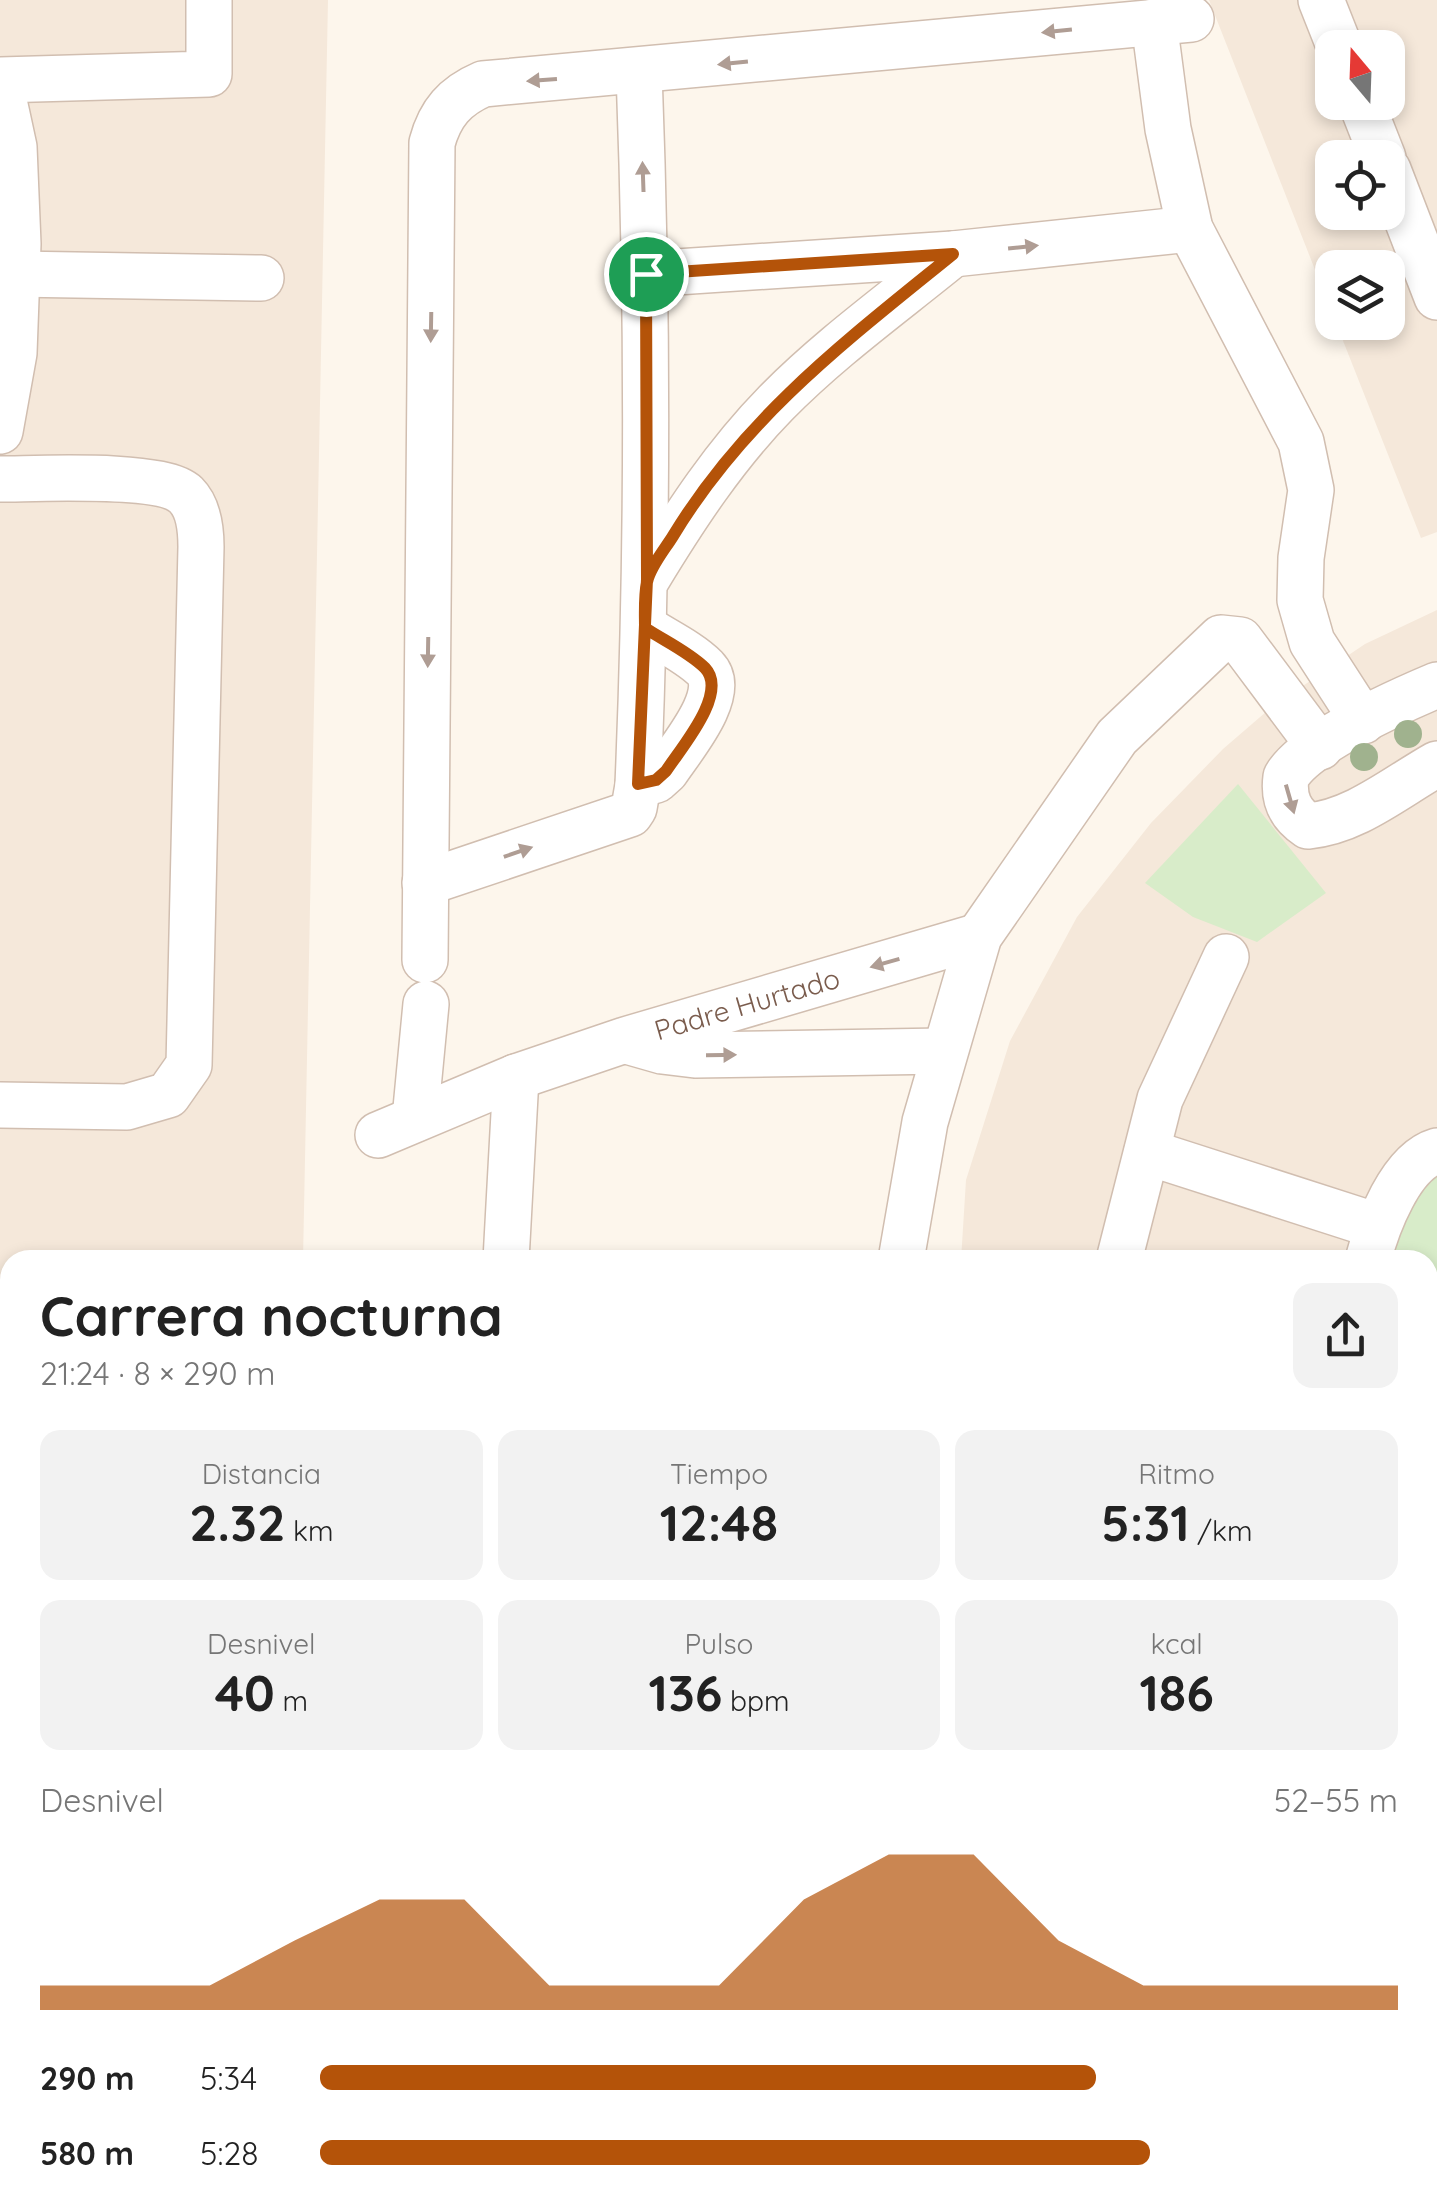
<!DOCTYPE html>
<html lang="es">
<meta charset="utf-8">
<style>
body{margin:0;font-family:Quicksand,sans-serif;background:#f2f2f2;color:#222;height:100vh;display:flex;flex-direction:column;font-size:38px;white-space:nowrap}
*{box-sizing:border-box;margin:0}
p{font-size:32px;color:#767676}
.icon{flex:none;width:55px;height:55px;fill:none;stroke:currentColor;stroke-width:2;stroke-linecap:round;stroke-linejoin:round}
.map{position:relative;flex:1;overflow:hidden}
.sheet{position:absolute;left:0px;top:1250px;width:1438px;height:962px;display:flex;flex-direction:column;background:#fff;border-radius:30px 30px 0 0;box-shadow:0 5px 15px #0003}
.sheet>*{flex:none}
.needle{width:65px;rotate:341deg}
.fabs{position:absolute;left:1315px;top:30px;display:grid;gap:20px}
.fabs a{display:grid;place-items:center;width:90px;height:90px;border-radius:20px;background:#fff;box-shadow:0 5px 15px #0003;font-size:50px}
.pin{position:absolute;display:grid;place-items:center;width:85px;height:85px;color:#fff;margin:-42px;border:5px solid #fff;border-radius:50%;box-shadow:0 2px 10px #0007}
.round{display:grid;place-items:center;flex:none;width:105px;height:105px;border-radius:20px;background:#f2f2f2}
.headline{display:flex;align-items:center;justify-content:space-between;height:170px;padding:0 40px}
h1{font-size:55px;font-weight:700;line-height:75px}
.stats{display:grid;grid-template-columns:repeat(3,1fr);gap:15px;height:170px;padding:10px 40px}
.stats div{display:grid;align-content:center;border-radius:20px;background:#f2f2f2;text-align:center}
.stats b{font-size:50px;font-weight:700}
.stats small{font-size:28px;font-weight:400}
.stats p{font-size:28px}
.chart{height:280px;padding:20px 40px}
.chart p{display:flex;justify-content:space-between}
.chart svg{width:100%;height:180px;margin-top:10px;fill:#b45309;opacity:.7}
ul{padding:0 40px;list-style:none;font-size:32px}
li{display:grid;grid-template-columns:160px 120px 1fr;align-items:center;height:75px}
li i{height:25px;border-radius:12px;background:#b45309}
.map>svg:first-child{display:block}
</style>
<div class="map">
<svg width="1437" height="2211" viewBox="0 0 1437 2211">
<rect width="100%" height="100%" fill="#fdf6ec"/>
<!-- residential -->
<g fill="#f5e8da" fill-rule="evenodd">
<path d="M0,0H328L303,1260H10V2202H290V2211H0Z"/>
<path d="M1209,0H1437V532L1421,538L1336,323L1388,322V268H1332V313ZM1332,48H1388V102H1332ZM1332,158H1388V212H1332Z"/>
<path d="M1437,610V2211H1060V2202H1428V1260H961L966,1180L1010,1041L1077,917L1151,823L1223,749L1273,706L1365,644Z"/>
</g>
<!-- green -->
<g fill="#d8ecc9">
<path d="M1238,784L1326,893L1257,942L1193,917L1145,883Z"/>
<path d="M1437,1172V1364L1428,1377V1260H1387L1399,1215Z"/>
<path d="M0,1364L10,1365V1471H0Z"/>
<path d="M3,2128H10V2202L159,2203V2211H3Z"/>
</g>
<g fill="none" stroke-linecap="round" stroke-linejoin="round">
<!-- minor casing -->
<g stroke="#d1beb0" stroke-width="48">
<g id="minor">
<path d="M1321,0L1340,48"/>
<path d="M1154,22L1168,129L1190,229L1301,442L1311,490L1301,558L1300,600L1312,642L1363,721"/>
<path d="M0,80L209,74V0"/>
<path d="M0,82L14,147L18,244L14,353L0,431"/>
<path d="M1361,102L1383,158"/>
<path d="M1388,170L1437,297"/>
<path d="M15,274L261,278"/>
<path d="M646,274L953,254L1190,229"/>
<path d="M0,479C37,479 162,472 186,495C199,508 201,530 201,547L189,1065L168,1095L127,1107L0,1105"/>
<path d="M648,577C685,516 725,455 776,403C830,348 893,303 953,254"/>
<path d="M1437,685C1399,701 1305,743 1286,777C1283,799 1290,814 1308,826C1355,822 1396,787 1437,764"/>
<path d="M638,785L656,780L666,771C681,748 729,693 705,668C689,652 663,640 645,628"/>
<path d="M425,883L630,814L634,808L638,785C648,547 648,310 639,72"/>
<path d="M425,960L432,143C440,113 455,96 483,84L1191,19"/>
<path d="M627,1041L662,1051L695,1055L943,1051"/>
<path d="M415,1119L426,1004"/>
<path id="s1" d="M378,1135L516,1077L625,1040L979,936"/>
<path d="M1147,1152L1377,1226"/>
<path d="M506,1260L516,1077"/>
<path d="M901,1260L925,1122L979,936L1117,737L1221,638L1240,640L1320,747"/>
<path d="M1119,1260L1160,1099L1226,957"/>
<path d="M1368,1260C1377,1226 1400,1162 1437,1151"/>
<path d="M0,1335L10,1336"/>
<path d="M1428,1413L1437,1400"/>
<path d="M1428,1599L1437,1618"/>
<path d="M0,1865H10"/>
<path d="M1428,1935L1437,1934"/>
<path d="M0,2088H10"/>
<path d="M482,2202V2211"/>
<path d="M191,2211V2202"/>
<path d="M785,2211L786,2202"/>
<path d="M1207,2211L1208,2202"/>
</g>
</g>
<!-- minor -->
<use href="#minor" stroke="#fff" stroke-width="45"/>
</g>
<!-- trees -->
<g fill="#a0b28e">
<circle cx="1408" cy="734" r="14"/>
<circle cx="1364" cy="757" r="14"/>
</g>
<!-- one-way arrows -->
<defs><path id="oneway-solid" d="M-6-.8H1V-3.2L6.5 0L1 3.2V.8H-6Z" transform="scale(2.5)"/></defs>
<g fill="#af9d94">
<use href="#oneway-solid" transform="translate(1057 31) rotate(174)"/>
<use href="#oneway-solid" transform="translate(733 63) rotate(174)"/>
<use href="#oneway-solid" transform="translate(542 80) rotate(176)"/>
<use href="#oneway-solid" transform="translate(643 177) rotate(-92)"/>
<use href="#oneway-solid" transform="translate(1023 247) rotate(-6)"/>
<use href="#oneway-solid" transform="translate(431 327) rotate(91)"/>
<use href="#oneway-solid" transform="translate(428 652) rotate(91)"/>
<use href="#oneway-solid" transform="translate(1290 799) rotate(74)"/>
<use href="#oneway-solid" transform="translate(518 852) rotate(-19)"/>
<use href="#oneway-solid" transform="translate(885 963) rotate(164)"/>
<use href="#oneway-solid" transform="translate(721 1055) rotate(-1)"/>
</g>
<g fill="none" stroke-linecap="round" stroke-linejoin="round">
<!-- route casing -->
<g stroke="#fff" stroke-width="20">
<path id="route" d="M646,274L647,579L638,784L656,780L666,771C681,748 729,693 705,668C689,652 663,640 645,628C645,613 644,597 647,582C650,567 665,549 673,536C745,417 847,340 953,254L646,274"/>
</g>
<!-- route -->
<use href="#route" stroke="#b45309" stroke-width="12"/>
</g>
<g text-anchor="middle" stroke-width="8" stroke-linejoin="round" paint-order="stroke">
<!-- street labels -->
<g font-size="28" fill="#7a5c4d" stroke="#fffaf3">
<text dy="10" stroke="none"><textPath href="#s1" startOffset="392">Padre Hurtado</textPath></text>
</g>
</g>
</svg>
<div class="fabs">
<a><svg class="needle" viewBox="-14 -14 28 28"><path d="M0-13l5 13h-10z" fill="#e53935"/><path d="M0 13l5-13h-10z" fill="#767676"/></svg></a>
<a><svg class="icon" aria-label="locate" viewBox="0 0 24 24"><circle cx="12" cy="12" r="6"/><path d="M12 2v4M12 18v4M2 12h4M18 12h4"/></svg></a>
<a><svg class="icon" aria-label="layers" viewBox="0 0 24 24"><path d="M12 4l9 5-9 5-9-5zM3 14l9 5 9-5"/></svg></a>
</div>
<div class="pin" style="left:646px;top:274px;background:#1e9e55"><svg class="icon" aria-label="arrive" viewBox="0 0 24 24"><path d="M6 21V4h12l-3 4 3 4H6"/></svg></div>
<section class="sheet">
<div class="headline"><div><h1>Carrera nocturna</h1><p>21:24 · 8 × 290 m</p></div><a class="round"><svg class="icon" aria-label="share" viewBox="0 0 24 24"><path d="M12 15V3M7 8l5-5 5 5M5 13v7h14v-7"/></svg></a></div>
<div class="stats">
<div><p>Distancia</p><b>2.32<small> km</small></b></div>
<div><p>Tiempo</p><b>12:48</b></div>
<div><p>Ritmo</p><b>5:31<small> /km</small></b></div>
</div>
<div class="stats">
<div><p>Desnivel</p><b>40<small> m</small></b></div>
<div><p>Pulso</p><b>136<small> bpm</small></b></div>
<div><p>kcal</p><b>186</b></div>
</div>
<div class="chart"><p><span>Desnivel</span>52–55 m</p>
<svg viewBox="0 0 160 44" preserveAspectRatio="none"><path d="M0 44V38L10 38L20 38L30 27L40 17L50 17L60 38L70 38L80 38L90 17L100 6L110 6L120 27L130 38L140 38L150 38L160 38V44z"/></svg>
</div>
<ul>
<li><b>290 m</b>5:34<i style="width:72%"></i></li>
<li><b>580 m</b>5:28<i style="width:77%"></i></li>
</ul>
</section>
</div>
